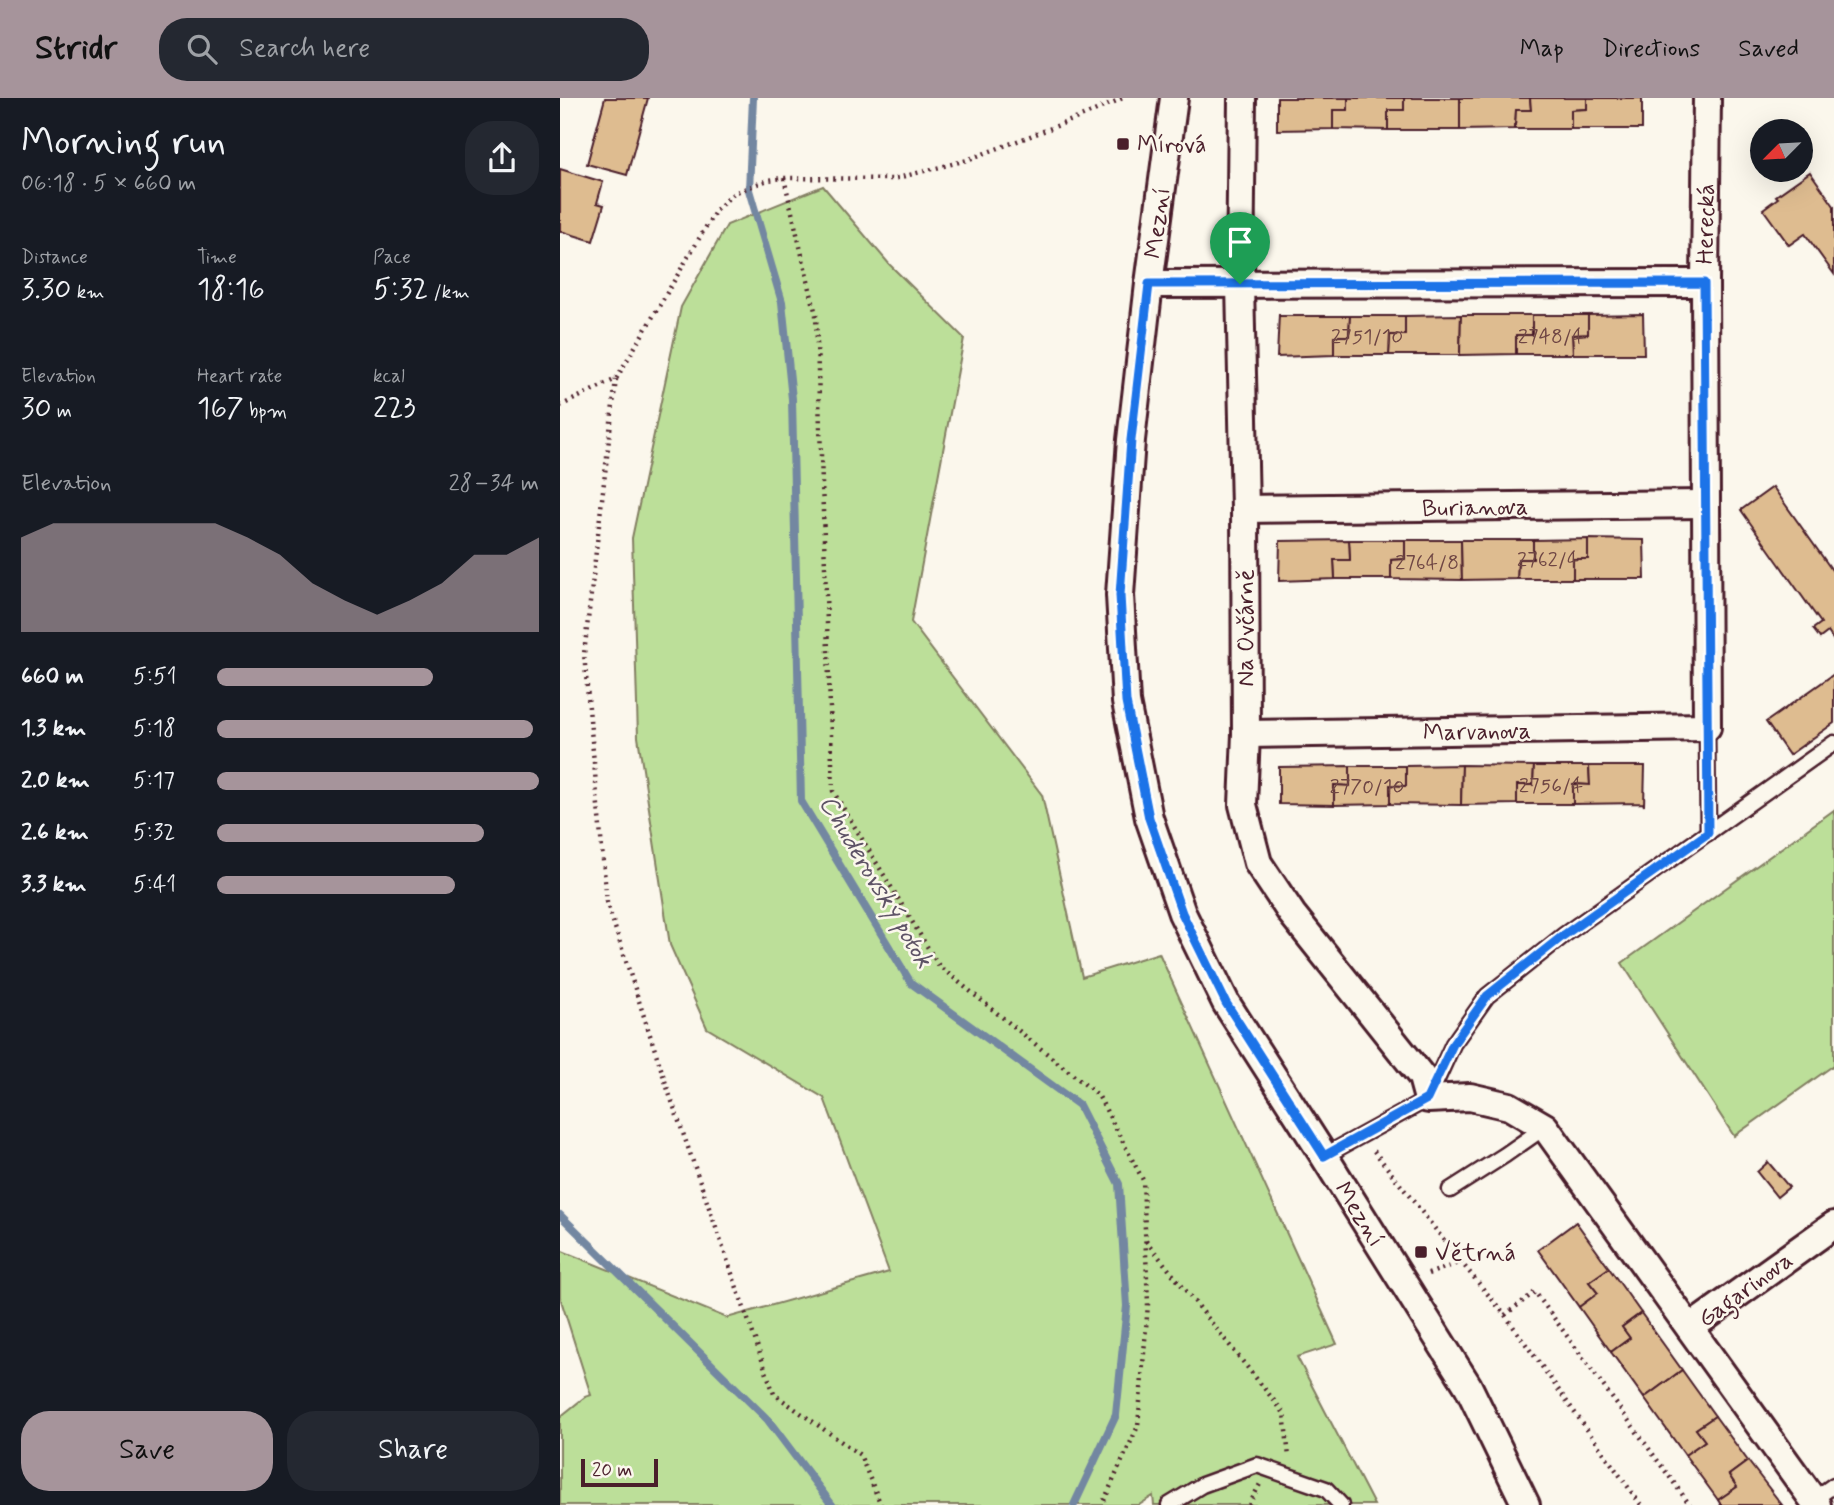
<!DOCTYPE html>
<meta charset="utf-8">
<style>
body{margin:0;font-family:Mynerve,sans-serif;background:#242831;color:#f1f3f6;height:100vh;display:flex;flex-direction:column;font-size:26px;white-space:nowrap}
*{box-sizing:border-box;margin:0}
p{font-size:23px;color:#9ea1a6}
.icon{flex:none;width:38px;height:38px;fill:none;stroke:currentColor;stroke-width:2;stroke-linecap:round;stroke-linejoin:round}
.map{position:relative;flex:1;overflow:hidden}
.sheet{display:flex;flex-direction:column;background:#171b24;width:560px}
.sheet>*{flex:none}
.needle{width:46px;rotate:246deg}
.tools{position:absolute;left:1190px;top:21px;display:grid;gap:14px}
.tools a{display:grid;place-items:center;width:63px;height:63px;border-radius:50%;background:#171b24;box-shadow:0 7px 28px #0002;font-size:35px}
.scale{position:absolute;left:21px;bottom:18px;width:77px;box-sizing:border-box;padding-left:7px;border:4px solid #4a1f2b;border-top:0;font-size:19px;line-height:24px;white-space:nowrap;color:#4a1f2b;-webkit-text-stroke:5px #fbf7ec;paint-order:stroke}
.pin{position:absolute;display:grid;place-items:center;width:60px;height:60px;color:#fff;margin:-72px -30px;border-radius:50% 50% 50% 0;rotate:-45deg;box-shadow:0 0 7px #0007}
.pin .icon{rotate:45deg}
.round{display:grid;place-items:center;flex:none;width:74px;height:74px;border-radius:28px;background:#242831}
.overview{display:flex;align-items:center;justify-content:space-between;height:119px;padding:0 21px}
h1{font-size:38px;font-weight:600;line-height:52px}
.metrics{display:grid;grid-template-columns:repeat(3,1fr);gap:10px;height:119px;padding:7px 21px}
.metrics div{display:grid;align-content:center}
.metrics b{font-size:30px;font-weight:600}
.metrics small{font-size:19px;font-weight:400}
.metrics p{font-size:19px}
.chart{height:196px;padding:14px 21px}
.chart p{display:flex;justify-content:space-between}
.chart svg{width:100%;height:126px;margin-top:7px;fill:#a6949b;opacity:.7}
.primary-button{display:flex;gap:14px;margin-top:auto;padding:14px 21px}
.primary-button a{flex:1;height:80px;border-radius:28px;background:#a6949b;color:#111;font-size:28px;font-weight:600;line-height:80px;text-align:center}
.primary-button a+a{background:#242831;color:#f1f3f6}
ul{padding:0 21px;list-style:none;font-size:23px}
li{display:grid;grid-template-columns:112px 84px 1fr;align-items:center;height:52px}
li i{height:18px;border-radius:9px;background:#a6949b}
header{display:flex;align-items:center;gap:42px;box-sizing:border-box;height:98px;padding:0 35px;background:#a6949b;color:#111}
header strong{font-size:33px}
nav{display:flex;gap:38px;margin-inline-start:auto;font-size:24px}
.search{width:490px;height:63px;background:#242831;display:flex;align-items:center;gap:18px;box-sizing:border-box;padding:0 24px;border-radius:28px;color:#9ea1a6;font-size:26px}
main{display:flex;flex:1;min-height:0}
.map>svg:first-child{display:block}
</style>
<header>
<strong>Stridr</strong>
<div class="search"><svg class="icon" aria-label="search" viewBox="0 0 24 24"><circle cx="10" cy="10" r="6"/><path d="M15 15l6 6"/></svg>Search here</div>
<nav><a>Map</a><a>Directions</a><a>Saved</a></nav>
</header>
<main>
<section class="sheet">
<div class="overview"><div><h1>Morning run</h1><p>06:18 · 5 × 660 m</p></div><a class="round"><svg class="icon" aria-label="share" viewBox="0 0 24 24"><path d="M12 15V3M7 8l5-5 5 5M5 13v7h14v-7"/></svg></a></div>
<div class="metrics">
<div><p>Distance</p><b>3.30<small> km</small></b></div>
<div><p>Time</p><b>18:16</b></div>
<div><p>Pace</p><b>5:32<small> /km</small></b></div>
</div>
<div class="metrics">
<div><p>Elevation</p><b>30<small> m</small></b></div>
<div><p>Heart rate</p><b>167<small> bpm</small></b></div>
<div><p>kcal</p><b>223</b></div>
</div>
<div class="chart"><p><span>Elevation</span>28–34 m</p>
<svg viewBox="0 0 160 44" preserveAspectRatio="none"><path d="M0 44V11L10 6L20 6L30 6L40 6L50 6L60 6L70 11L80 17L90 27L100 33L110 38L120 33L130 27L140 17L150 17L160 11V44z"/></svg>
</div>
<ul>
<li><b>660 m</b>5:51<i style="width:67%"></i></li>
<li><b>1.3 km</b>5:18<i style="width:98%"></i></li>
<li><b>2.0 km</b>5:17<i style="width:100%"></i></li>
<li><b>2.6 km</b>5:32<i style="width:83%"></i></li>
<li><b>3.3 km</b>5:41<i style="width:74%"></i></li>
</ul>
<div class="primary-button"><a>Save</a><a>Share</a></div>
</section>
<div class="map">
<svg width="1274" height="1407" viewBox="0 0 1274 1407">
<rect width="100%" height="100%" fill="#fbf7ec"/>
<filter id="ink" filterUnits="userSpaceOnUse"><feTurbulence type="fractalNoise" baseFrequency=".0143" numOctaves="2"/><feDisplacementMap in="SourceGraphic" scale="14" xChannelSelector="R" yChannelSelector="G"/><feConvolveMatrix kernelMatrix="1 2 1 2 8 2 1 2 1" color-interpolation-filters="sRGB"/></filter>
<g filter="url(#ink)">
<!-- green -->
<g fill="#bcdf99" stroke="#837f62" stroke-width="2">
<path d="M263,88L330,167L404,240L351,524L482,697L522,879L599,855L777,1246L737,1259L814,1407H594L593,1398L579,1407H0V1319L25,1299L31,1297L0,1199V1152L167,1220L329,1174L264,1000L147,930L110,847L78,639L72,440L121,209L167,127Z"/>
<path d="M1274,712V967L1174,1038L1062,865Z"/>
</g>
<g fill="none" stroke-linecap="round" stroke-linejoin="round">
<!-- stream -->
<g stroke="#7387a1" stroke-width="8">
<path d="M193,0L189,92L222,204L232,301L241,703L351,885L519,1007L559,1086L567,1208L556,1317L514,1407"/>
<path d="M0,1117L208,1322L272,1407"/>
</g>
</g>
<!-- building -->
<g fill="#debc90" stroke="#4a1f2b" stroke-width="2">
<path d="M45,0H88L67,77L27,66Z"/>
<path d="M717,0H788V12H773V31L717,32Z"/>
<path d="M788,0H844V12H828V32L773,31V12H788Z"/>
<path d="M844,0H900V32H828V12H844Z"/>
<path d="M900,0H970L971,12H956L955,31L900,32Z"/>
<path d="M970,0H1027V11L1011,12V31H955L956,12H971Z"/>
<path d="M1027,0H1082V31H1011V12L1027,11Z"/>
<path d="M0,71L43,84L37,105L44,107L33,143L0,133Z"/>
<path d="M1250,74L1274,108V176L1245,136L1229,147L1203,111L1218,100L1216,98Z"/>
<path d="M719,216V218H790L789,238H774V257L717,259Z"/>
<path d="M1083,216L1084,256H1013L1012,237L1028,236V217Z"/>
<path d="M901,217L900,257H829L830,237H845V218Z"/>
<path d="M901,217H972V237H956V256L900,257Z"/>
<path d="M972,217H1028V236L1012,237L1013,256H956V237H972Z"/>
<path d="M790,218H845V237H830L829,257H774V238H789Z"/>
<path d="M1213,389L1274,475V543L1268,534L1260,540L1253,531L1261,525L1181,412Z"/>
<path d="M1028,441V461H1013V481H957L958,461H973V442Z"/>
<path d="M1028,441L1084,442L1085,481H1013V461H1028Z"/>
<path d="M789,442H845V461L831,462V481H775L774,462H790Z"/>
<path d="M789,442L790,462H774L775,481L719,483L720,443Z"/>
<path d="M845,442H901L902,482L831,481V462L845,461Z"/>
<path d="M901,442H973V461H958L957,481L902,482Z"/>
<path d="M1274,576V625L1229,657L1206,624Z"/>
<path d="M902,667L901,707L830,706V687L846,688V668Z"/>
<path d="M902,667L974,668L973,687H957V706L901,707Z"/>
<path d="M790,668V688L774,687V707L719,706V669Z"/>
<path d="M790,668H846V688L830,687V706L774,707V687L790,688Z"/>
<path d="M974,668H1029L1030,687L1013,686V706H957V687H973Z"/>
<path d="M1029,668H1085L1084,708L1083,705L1013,706V686L1030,687Z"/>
<path d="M1208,1064L1229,1089L1217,1099L1197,1074Z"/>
<path d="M1016,1124L1049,1170L1029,1184L1038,1195L1019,1209L978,1152Z"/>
<path d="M1049,1170L1081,1215L1062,1229L1070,1240L1051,1254L1019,1209L1038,1195L1029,1184Z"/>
<path d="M1081,1215L1122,1272L1084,1300L1051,1254L1070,1240L1062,1229Z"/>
<path d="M1122,1272L1155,1318L1136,1331L1145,1343L1125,1357L1084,1300Z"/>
<path d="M1155,1318L1188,1363L1169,1377L1177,1389L1158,1402L1125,1357L1145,1343L1136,1331Z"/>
<path d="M1188,1363L1222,1407H1161L1158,1402L1177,1389L1169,1377Z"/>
</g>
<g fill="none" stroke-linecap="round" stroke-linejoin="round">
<!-- service casing -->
<g stroke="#4a1f2b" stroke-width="19">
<g id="service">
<path d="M1147,629L1148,735"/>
<path d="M764,1058L868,1001L893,946L927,898L1004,837L1274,645"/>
<path d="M890,1092L945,1057L985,1029"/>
<path d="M1253,1402L1274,1387"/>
<path d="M609,1407L642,1387L697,1367L766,1391L781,1407"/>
</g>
</g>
<!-- minor casing -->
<g stroke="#4a1f2b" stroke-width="32">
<g id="minor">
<path d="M614,0L589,186L571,342L560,497L566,604L589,720L622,815L666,905L764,1058L908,1288L966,1407"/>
<path d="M682,0L680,186L685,411L686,636L683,707L698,765L732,816L862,979L868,1001L910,999L949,1008L985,1029L1257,1407"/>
<path d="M589,186L1145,185"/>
<path d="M685,411L1145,406"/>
<path d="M686,636L1147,629L1145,185L1147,0"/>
<path d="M1130,1230L1274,1127"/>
</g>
</g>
<!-- path -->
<g stroke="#4a1f2b" stroke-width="4.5" stroke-dasharray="2 5" stroke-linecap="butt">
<path d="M224,80L256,217L273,693L379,868L538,997L583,1082L588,1206L578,1328L542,1407"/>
<path d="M56,281L24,556L47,805L108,992L214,1296L300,1357L321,1407"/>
<path d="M0,308L56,281L156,112L174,95L208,82L224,80L334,81L407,62L523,18L563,0"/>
<path d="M814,1053L901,1164L945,1217L1081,1407"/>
<path d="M586,1143L724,1315L729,1359"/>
<path d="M868,1176L901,1164"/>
<path d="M945,1217L975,1194L1130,1407"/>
<path d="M689,1407L700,1386"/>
</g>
<!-- service -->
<use href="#service" stroke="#fbf7ec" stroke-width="14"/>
<!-- minor -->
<use href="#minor" stroke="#fbf7ec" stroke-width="26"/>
</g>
</g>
<g fill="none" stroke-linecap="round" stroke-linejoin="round" filter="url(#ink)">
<!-- route casing -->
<g stroke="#fff" stroke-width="14">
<path id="route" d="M1144,185L1148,735L1004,837L927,898L893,946L867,1001L764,1058L666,905L622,815L589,720L566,604L560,497L571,342L589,186Z"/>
</g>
<!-- route -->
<use href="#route" stroke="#1a73e8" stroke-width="9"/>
</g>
<!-- markers -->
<g fill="#4a1f2b" stroke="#fbf7ec" stroke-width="2.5">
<rect x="556" y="39" width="14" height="14" rx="3.5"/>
<rect x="854" y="1147" width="14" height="14" rx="3.5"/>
</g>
<g text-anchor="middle" stroke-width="5" stroke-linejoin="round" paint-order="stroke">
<!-- number labels -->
<g font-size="21" fill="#6f4644">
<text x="807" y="245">2751/10</text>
<text x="991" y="245">2748/4</text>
<text x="988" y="468">2762/4</text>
<text x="867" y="471">2764/8</text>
<text x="991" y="694">2756/4</text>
<text x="807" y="695">2770/10</text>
</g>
<!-- poi labels -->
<g font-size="24" fill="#4a1f2b" stroke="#fbf7ec" text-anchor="start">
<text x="577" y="54">Mírová</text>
<text x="875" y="1162">Větrná</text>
</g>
<!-- street labels -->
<g font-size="24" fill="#4a1f2b" stroke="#fbf7ec">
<text transform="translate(597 125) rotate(-82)" y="8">Mezní</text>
<text transform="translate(1145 126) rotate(-89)" y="8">Herecká</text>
<text transform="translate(915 409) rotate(-1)" y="8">Burianova</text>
<text transform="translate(685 530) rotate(-90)" y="8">Na Ovčárně</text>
<text transform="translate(917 633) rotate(-1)" y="8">Marvanova</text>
<text transform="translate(800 1116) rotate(58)" y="8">Mezní</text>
<text transform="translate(1185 1191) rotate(-36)" y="8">Gagarinova</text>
</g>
<!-- water labels -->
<g font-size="26" font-style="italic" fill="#5e5366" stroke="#fbf7ec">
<text transform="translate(317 783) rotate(59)" y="9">Chuderovský potok</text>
</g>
</g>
</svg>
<div class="tools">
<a><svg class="needle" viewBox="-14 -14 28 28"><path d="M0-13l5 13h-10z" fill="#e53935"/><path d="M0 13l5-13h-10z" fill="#9ea1a6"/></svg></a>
</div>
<div class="scale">20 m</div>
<div class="pin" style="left:680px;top:186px;background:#1e9e55"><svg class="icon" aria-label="arrive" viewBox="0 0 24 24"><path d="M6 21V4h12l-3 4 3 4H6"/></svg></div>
</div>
</main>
